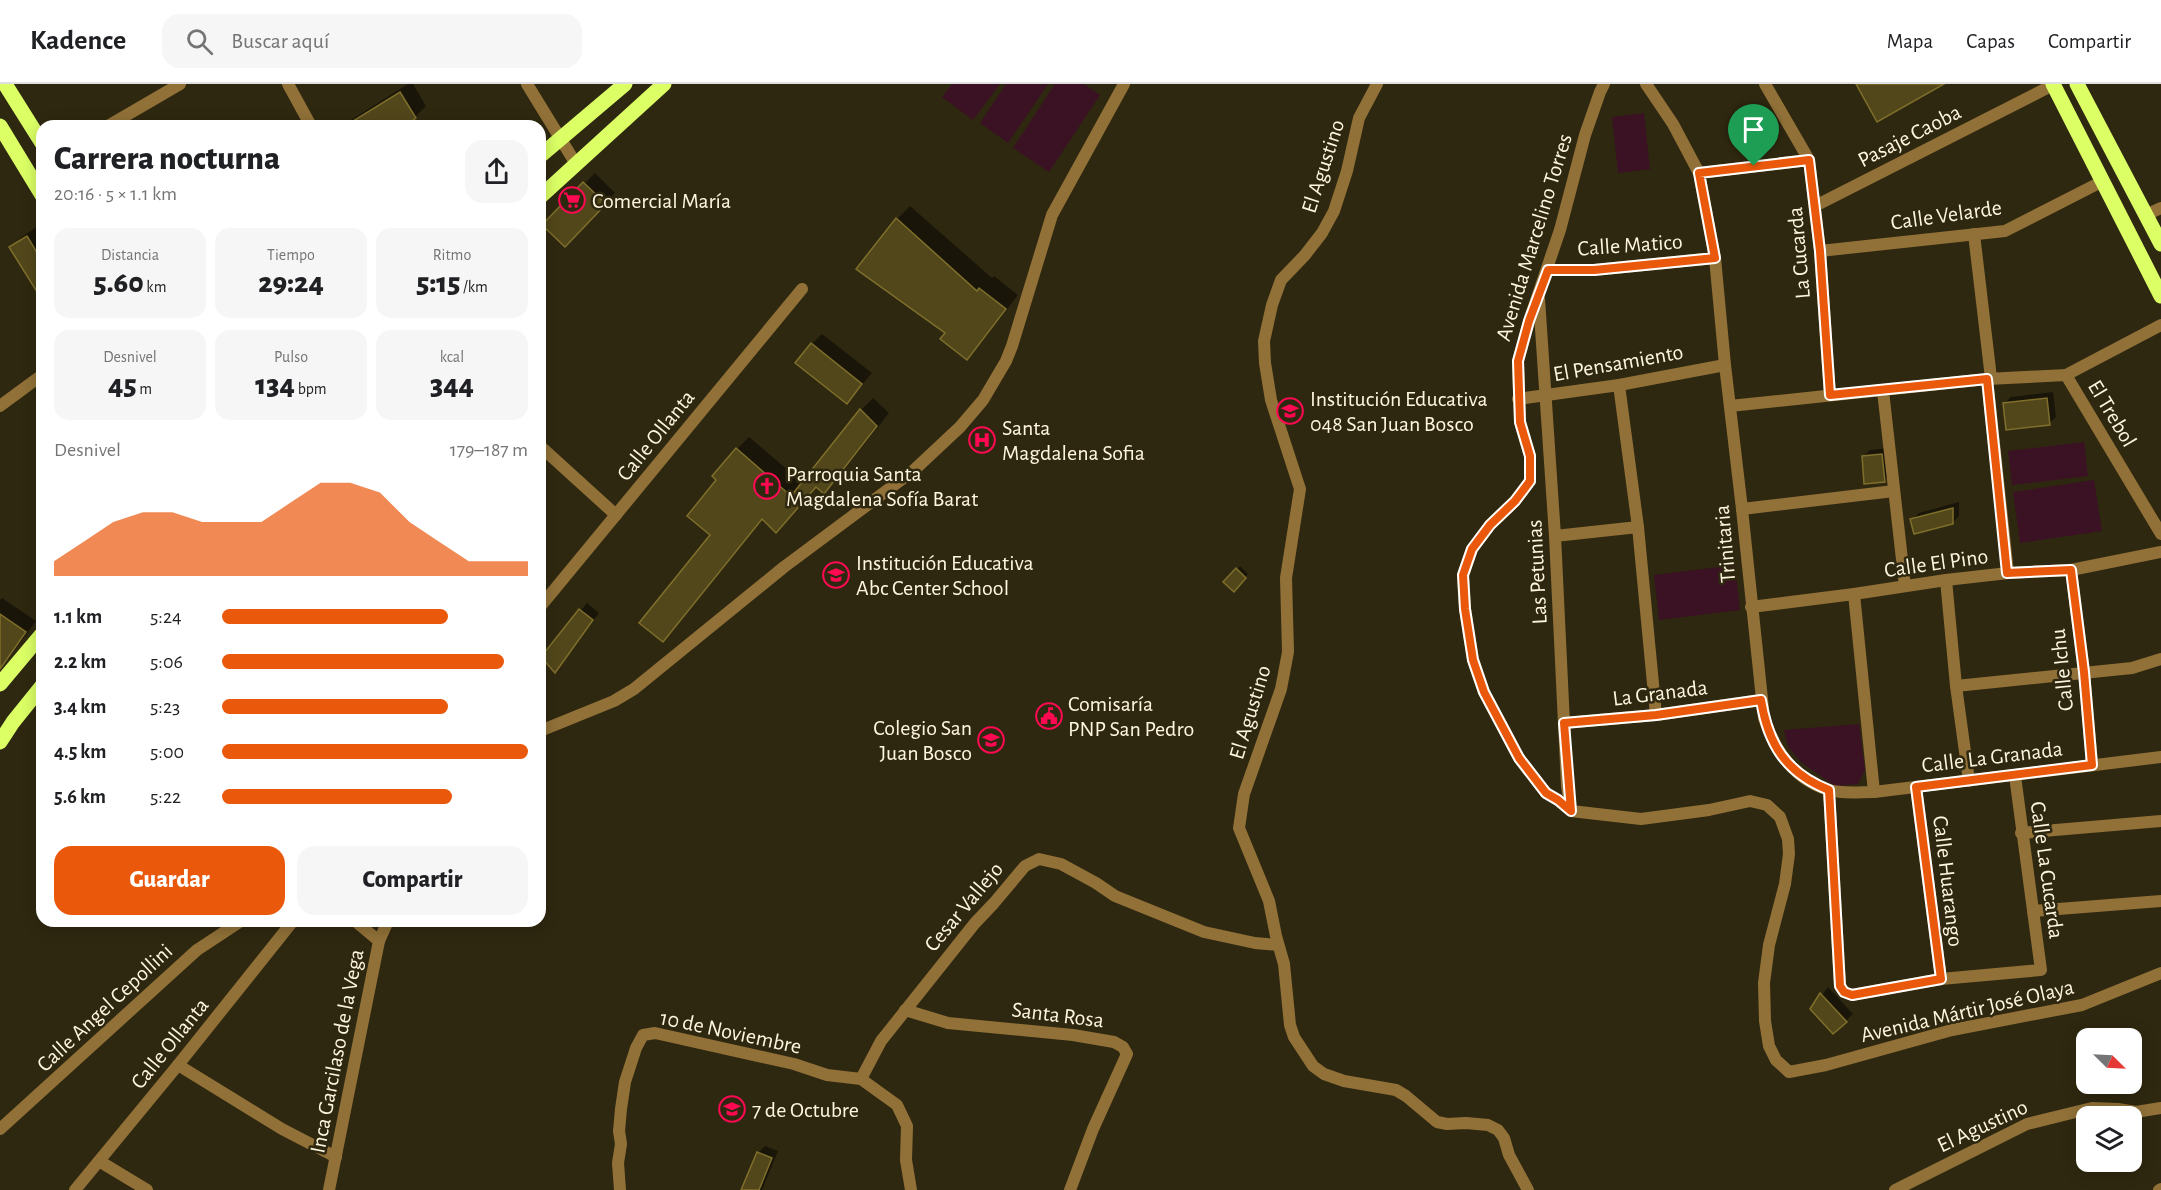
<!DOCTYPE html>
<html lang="es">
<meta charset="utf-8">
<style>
body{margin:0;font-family:"Alegreya Sans",sans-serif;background:#f6f6f6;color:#202124;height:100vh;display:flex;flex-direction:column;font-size:22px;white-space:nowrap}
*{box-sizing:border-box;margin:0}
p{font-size:20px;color:#757577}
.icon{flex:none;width:33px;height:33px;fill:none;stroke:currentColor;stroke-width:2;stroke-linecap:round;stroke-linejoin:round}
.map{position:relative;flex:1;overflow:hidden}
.details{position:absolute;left:36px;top:36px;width:510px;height:807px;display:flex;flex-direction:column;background:#fff;border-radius:18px;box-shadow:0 3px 15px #0003}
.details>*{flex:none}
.needle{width:39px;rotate:114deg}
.tools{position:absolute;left:2076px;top:944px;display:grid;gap:12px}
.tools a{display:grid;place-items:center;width:66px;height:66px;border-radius:12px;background:#fff;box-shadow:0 3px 15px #0003;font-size:30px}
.pin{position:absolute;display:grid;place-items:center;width:51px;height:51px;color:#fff;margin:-62px -26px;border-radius:50% 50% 50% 0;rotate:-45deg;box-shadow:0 0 6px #0007}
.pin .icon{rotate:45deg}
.round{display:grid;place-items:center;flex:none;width:63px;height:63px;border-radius:18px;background:#f6f6f6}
.summary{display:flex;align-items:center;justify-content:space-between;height:102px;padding:0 18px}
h1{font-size:33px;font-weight:800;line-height:45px}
.figures{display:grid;grid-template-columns:repeat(3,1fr);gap:9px;height:102px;padding:6px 18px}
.figures div{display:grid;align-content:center;border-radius:15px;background:#f6f6f6;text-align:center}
.figures b{font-size:30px;font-weight:800}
.figures small{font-size:16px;font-weight:400}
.figures p{font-size:16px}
.chart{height:168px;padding:12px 18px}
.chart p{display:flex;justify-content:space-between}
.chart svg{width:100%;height:108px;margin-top:6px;fill:#ea580c;opacity:.7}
.primary-button{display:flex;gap:12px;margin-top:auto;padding:12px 18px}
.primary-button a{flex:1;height:69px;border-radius:18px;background:#ea580c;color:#fff;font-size:24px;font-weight:800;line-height:69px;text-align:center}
.primary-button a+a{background:#f6f6f6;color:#202124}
ul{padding:0 18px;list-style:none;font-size:20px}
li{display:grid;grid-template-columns:96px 72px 1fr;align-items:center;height:45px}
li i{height:15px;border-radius:8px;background:#ea580c}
header{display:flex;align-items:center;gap:36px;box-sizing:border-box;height:84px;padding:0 30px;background:#fff;border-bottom:2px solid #e0e0e0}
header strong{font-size:28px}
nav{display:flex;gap:33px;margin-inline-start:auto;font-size:21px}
.search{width:420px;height:54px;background:#f6f6f6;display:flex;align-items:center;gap:15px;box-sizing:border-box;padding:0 21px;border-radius:18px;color:#757577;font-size:22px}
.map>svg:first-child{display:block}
</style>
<header>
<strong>Kadence</strong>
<div class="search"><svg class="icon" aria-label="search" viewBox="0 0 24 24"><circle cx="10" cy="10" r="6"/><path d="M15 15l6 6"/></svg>Buscar aquí</div>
<nav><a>Mapa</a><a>Capas</a><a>Compartir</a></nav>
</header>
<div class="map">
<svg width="2161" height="1106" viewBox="0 0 2161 1106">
<rect width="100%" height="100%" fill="#2f2810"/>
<!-- green -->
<g fill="#3a1223">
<path d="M952,0H1000L973,36L942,13Z"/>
<path d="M1006,0H1048L1008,59L980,39Z"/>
<path d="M1055,0H1084L1100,11L1049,88L1013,64Z"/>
<path d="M1644,29L1650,85L1618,89L1612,33Z"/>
<path d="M2084,358L2088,392L2012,401L2008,367Z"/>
<path d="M2094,396L2102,447L2020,459L2013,408Z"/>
<path d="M1735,481L1740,526L1659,536L1654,491Z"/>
<path d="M1859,640L1865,686L1858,700L1835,702L1802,679L1788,663L1784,646Z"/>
</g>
<!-- shadow -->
<g fill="#0007">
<path d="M408,0H413L426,22L415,33L401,42H344L351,36Z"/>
<path d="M595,89L615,109L565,160L545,140Z"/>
<path d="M910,122L992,194L994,192L1018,211L980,260L967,274L947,249L897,135Z"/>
<path d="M38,142L42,149V214L11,163L22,153Z"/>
<path d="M822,250L872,289L847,318L812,260Z"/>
<path d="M2053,308L2056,333L2049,340L2004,320L2011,313Z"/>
<path d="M873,314L889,329L837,395L824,408L817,402L776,447L763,434L675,543L663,556L712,451L718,396L737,365L749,353L803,399L861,326Z"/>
<path d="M1888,364L1891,390L1884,397L1863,373L1870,366Z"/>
<path d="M1959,418V432L1952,439L1912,436L1919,429Z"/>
<path d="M1240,482L1248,490L1234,506L1225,498Z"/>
<path d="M2,514L36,537L0,586V516Z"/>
<path d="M587,519L599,529L555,587L543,573Z"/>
<path d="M1828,903L1853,930L1834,948L1812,925Z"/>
<path d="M765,1062L778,1067L762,1106H743L758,1069Z"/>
</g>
<!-- building -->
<g fill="#52471b" stroke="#7f6f2b" stroke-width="1.5">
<path d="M1856,0H1944L1877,38Z"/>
<path d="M400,8L416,34L404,42H345Z"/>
<path d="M583,98L606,120L565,163L542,141Z"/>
<path d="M896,134L977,207L979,204L1006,225L967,276L940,255L945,249L856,185Z"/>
<path d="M27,152L42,177V216L9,163Z"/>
<path d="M811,259L862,300L847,320L795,279Z"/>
<path d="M2047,314L2050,341L2006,346L2003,319Z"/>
<path d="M860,325L877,342L824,410L816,403L776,449L762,435L663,558L639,539L710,451L687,432L716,396L712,392L736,364L791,412Z"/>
<path d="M1882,370L1885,398L1864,400L1862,372Z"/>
<path d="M1953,424V440L1914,450L1910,435Z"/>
<path d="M1236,484L1246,494L1234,508L1223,498Z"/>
<path d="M579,525L593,536L555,589L541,573Z"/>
<path d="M0,530L26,548L0,585Z"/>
<path d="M1820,909L1847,938L1833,950L1810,925Z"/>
<path d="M757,1068L772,1074L759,1106H741Z"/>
</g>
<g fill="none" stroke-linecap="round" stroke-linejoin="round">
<!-- pedestrian -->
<g stroke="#917138" stroke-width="12">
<path d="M1815,122L2053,1"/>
<path d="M178,981L282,1045L336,1073"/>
</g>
<!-- minor -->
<g stroke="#917138" stroke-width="12">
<path d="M288,0L311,42"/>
<path d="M527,0L576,80"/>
<path d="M1377,0L1359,34L1347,87L1334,127L1322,149L1305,171L1281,196L1272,221L1264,257L1265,279L1271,316L1300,405L1286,494L1288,568L1281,605L1244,710L1239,744L1269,817L1276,852L1284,880L1290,941L1294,953L1313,982L1324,990L1344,997L1396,1006L1406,1012L1437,1038L1447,1040L1466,1039L1488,1041L1498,1046L1504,1054L1509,1071L1528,1106"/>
<path d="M1604,0L1600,8L1585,51L1560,146L1529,237L1518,277L1520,338L1530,372V397L1515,417L1490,441L1472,465L1463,491L1465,525L1473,576L1484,608L1519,674L1546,709L1558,716L1571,727L1641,735L1709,726L1750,717L1767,721L1780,733L1788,755L1789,770L1785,800L1769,861L1764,899L1765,937L1769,962L1776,976L1789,988L1826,981L1952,946L2082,921L2161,889"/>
<path d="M1646,0L1673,40L1699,89L1715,174L1725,281L1742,425L1764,634C1776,670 1800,704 1841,708C1851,709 1863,708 1874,708L2161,673"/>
<path d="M1765,0L1809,76L1820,167L1830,311"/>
<path d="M1699,89L1809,76"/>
<path d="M2146,131L2161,124"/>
<path d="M1974,150L1991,294"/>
<path d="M1820,167L2005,147L2103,97"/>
<path d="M1548,186H1594L1715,174"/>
<path d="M1539,215L1555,452L1567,702L1571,727"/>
<path d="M2066,291L2161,450"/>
<path d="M1987,295L2008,489"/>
<path d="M1619,301L1638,443L1656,631"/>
<path d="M1883,307L1905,502"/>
<path d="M1518,315L1619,301L1725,281"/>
<path d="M0,322L42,291"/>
<path d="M1730,322L1987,295L2066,291L2161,241"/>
<path d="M540,362L616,431"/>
<path d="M1742,425L1894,407"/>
<path d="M1555,452L1638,443"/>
<path d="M2071,486L2084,587L2092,680"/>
<path d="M1946,496L1956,602L1969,697"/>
<path d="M1854,510L1874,708"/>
<path d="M540,523L802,205"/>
<path d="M1751,523L1854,510L1946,496L2008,489L2071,486L2161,468"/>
<path d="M1956,602L2132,584L2161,575"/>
<path d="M1564,639L1656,631L1761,616"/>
<path d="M1916,703L1941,895"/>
<path d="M1829,706L1840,902L1844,908L1852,911L1941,895L2041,886L2015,692"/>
<path d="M2021,749L2161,737"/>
<path d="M2033,827L2161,817"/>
<path d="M355,837L379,857"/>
<path d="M905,926L948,939L1073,951L1114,958L1123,963L1127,970L1093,1045L1070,1106"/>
<path d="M861,995L881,957L975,839L994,819L1025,782L1039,775L1061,780L1096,799L1115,812L1204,848L1255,859L1278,861"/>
<path d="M99,1077L147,1106"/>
<path d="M329,1106L379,857L388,837"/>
<path d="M620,1106L618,1079L621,1060L619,1047L621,1025L625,998L636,964L643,951L655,949L794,980L827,991L861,995L897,1021L907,1042L906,1076L911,1106"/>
<path d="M1895,1106L2027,1040L2092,1024L2118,1025L2136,1028L2161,1024"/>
<path d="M2159,1106L2161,1105"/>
</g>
<!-- tertiary -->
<g stroke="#917138" stroke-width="12">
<path d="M108,42L180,0"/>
<path d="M540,647L614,617L634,605L784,483L913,387L960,343L983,316L1006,277L1012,262L1052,131L1124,0"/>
<path d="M0,1045L197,866L241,837"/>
<path d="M75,1106L178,981L293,837"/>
</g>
<!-- primary -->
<g stroke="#dbff65" stroke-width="15">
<path d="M5,0L42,59"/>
<path d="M2053,0L2161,212"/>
<path d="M2077,0L2161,160"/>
<path d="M0,42L42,111"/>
<path d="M540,72L625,0"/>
<path d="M540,113L664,0"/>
<path d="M0,600L42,550"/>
<path d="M0,658L13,638L42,602"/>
</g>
</g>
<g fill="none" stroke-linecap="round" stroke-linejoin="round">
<!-- route casing -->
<g stroke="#fff" stroke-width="12">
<path id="route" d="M1809,76L1820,167L1830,311L1987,295L2007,489L2071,486L2084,588L2092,681L1916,703L1941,895L1852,911L1844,908L1840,902L1829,706C1786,689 1768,660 1761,616L1656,631L1564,639L1571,727L1558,716L1546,709L1519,674L1484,608L1473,576L1465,525L1463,491L1472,465L1490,441L1515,417L1530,397V372L1520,338L1518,277L1529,237L1548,186H1594L1715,174L1699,89Z"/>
</g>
<!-- route -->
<use href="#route" stroke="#ea580c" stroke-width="8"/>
</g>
<!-- icons -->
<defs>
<g id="supermarket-ring" transform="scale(1.35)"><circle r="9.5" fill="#2f2810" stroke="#ff0a52" stroke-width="1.5"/><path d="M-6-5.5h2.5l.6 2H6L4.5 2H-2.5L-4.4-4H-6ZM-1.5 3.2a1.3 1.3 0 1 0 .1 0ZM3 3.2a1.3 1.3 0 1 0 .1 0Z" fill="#ff0a52"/></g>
<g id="school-ring" transform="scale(1.35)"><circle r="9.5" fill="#2f2810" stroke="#ff0a52" stroke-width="1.5"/><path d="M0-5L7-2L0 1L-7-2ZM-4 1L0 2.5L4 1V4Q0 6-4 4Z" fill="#ff0a52"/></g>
<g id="hospital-ring" transform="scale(1.35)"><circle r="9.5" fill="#2f2810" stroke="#ff0a52" stroke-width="1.5"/><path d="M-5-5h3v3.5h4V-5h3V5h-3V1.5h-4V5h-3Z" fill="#ff0a52"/></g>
<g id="church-ring" transform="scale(1.35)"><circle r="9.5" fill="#2f2810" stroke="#ff0a52" stroke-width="1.5"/><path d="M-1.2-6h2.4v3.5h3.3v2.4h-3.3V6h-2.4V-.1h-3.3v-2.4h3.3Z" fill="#ff0a52"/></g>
<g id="civic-ring" transform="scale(1.35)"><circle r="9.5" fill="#2f2810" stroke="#ff0a52" stroke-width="1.5"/><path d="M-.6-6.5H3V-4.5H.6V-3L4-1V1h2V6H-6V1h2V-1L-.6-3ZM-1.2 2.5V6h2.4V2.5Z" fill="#ff0a52"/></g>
</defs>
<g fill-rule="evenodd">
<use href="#supermarket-ring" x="572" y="116"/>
<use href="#school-ring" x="1290" y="327"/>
<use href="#hospital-ring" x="982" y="356"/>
<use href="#church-ring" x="767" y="402"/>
<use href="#school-ring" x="836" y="491"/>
<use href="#civic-ring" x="1049" y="632"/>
<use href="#school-ring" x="991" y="656"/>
<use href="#school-ring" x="732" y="1025"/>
</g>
<g text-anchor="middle" stroke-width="5" stroke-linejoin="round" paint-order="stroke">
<!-- street labels -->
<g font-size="22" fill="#fff6de" stroke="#2f2810">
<text transform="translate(1909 51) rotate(-27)" y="8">Pasaje Caoba</text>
<text transform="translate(1322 82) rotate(-72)" y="8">El Agustino</text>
<text transform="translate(1946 130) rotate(-8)" y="8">Calle Velarde</text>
<text transform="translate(1533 153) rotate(-73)" y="8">Avenida Marcelino Torres</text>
<text transform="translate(1630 160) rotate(-4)" y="8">Calle Matico</text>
<text transform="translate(1798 169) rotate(-95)" y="8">La Cucarda</text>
<text transform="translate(1618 278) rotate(-10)" y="8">El Pensamiento</text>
<text transform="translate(2113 329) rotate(59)" y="8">El Trebol</text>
<text transform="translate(655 351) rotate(-51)" y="8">Calle Ollanta</text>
<text transform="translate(1724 460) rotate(-95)" y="8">Trinitaria</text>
<text transform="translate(1936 478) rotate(-8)" y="8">Calle El Pino</text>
<text transform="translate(1536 488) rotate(-93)" y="8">Las Petunias</text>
<text transform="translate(2061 586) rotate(-96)" y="8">Calle Ichu</text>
<text transform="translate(1660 608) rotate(-7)" y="8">La Granada</text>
<text transform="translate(1249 628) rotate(-73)" y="8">El Agustino</text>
<text transform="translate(1992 672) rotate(-7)" y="8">Calle La Granada</text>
<text transform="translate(2048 786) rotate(82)" y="8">Calle La Cucarda</text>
<text transform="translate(1949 797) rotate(83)" y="8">Calle Huarango</text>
<text transform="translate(963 822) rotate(-50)" y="8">Cesar Vallejo</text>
<text transform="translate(104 923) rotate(-43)" y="8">Calle Angel Cepollini</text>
<text transform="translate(1967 926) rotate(-13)" y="8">Avenida Mártir José Olaya</text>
<text transform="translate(1058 930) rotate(7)" y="8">Santa Rosa</text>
<text transform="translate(731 947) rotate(12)" y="8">10 de Noviembre</text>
<text transform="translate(169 959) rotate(-51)" y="8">Calle Ollanta</text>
<text transform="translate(336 967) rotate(-79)" y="8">Inca Garcilaso de la Vega</text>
<text transform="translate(1982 1041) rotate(-25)" y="8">El Agustino</text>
</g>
<!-- poi labels -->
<g font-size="22" fill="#fff6de" stroke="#2f2810" text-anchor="start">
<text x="592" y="124">Comercial María</text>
<text x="1310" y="322">Institución Educativa<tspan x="1310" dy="25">048 San Juan Bosco</tspan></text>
<text x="1002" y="351">Santa<tspan x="1002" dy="25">Magdalena Sofia</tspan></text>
<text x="786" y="397">Parroquia Santa<tspan x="786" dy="25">Magdalena Sofía Barat</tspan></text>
<text x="856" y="486">Institución Educativa<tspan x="856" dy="25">Abc Center School</tspan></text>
<text x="1068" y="627">Comisaría<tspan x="1068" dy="25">PNP San Pedro</tspan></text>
<text x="972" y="651" text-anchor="end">Colegio San<tspan x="972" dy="25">Juan Bosco</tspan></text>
<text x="752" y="1033">7 de Octubre</text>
</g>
</g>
</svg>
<div class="tools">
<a><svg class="needle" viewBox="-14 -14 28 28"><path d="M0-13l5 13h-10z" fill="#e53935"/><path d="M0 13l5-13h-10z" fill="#757577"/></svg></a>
<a><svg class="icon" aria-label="layers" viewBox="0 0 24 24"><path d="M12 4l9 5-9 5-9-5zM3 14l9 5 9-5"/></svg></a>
</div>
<div class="pin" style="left:1754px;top:82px;background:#1e9e55"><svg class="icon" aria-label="arrive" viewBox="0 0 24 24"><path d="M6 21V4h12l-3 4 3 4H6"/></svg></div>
<section class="details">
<div class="summary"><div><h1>Carrera nocturna</h1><p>20:16 · 5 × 1.1 km</p></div><a class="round"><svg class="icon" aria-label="share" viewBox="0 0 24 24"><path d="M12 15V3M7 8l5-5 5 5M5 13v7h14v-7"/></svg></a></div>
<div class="figures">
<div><p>Distancia</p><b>5.60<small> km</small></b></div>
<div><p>Tiempo</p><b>29:24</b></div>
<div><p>Ritmo</p><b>5:15<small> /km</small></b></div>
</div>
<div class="figures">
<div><p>Desnivel</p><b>45<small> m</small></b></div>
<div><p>Pulso</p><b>134<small> bpm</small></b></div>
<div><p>kcal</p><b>344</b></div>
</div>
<div class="chart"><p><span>Desnivel</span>179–187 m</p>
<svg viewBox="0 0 160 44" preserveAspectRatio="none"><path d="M0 44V38L10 30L20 22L30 18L40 18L50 22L60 22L70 22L80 14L90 6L100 6L110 10L120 22L130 30L140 38L150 38L160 38V44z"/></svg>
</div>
<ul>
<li><b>1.1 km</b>5:24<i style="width:74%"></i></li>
<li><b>2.2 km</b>5:06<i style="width:92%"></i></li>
<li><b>3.4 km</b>5:23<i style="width:74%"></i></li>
<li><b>4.5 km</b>5:00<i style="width:100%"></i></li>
<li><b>5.6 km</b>5:22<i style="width:75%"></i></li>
</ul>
<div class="primary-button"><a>Guardar</a><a>Compartir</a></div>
</section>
</div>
